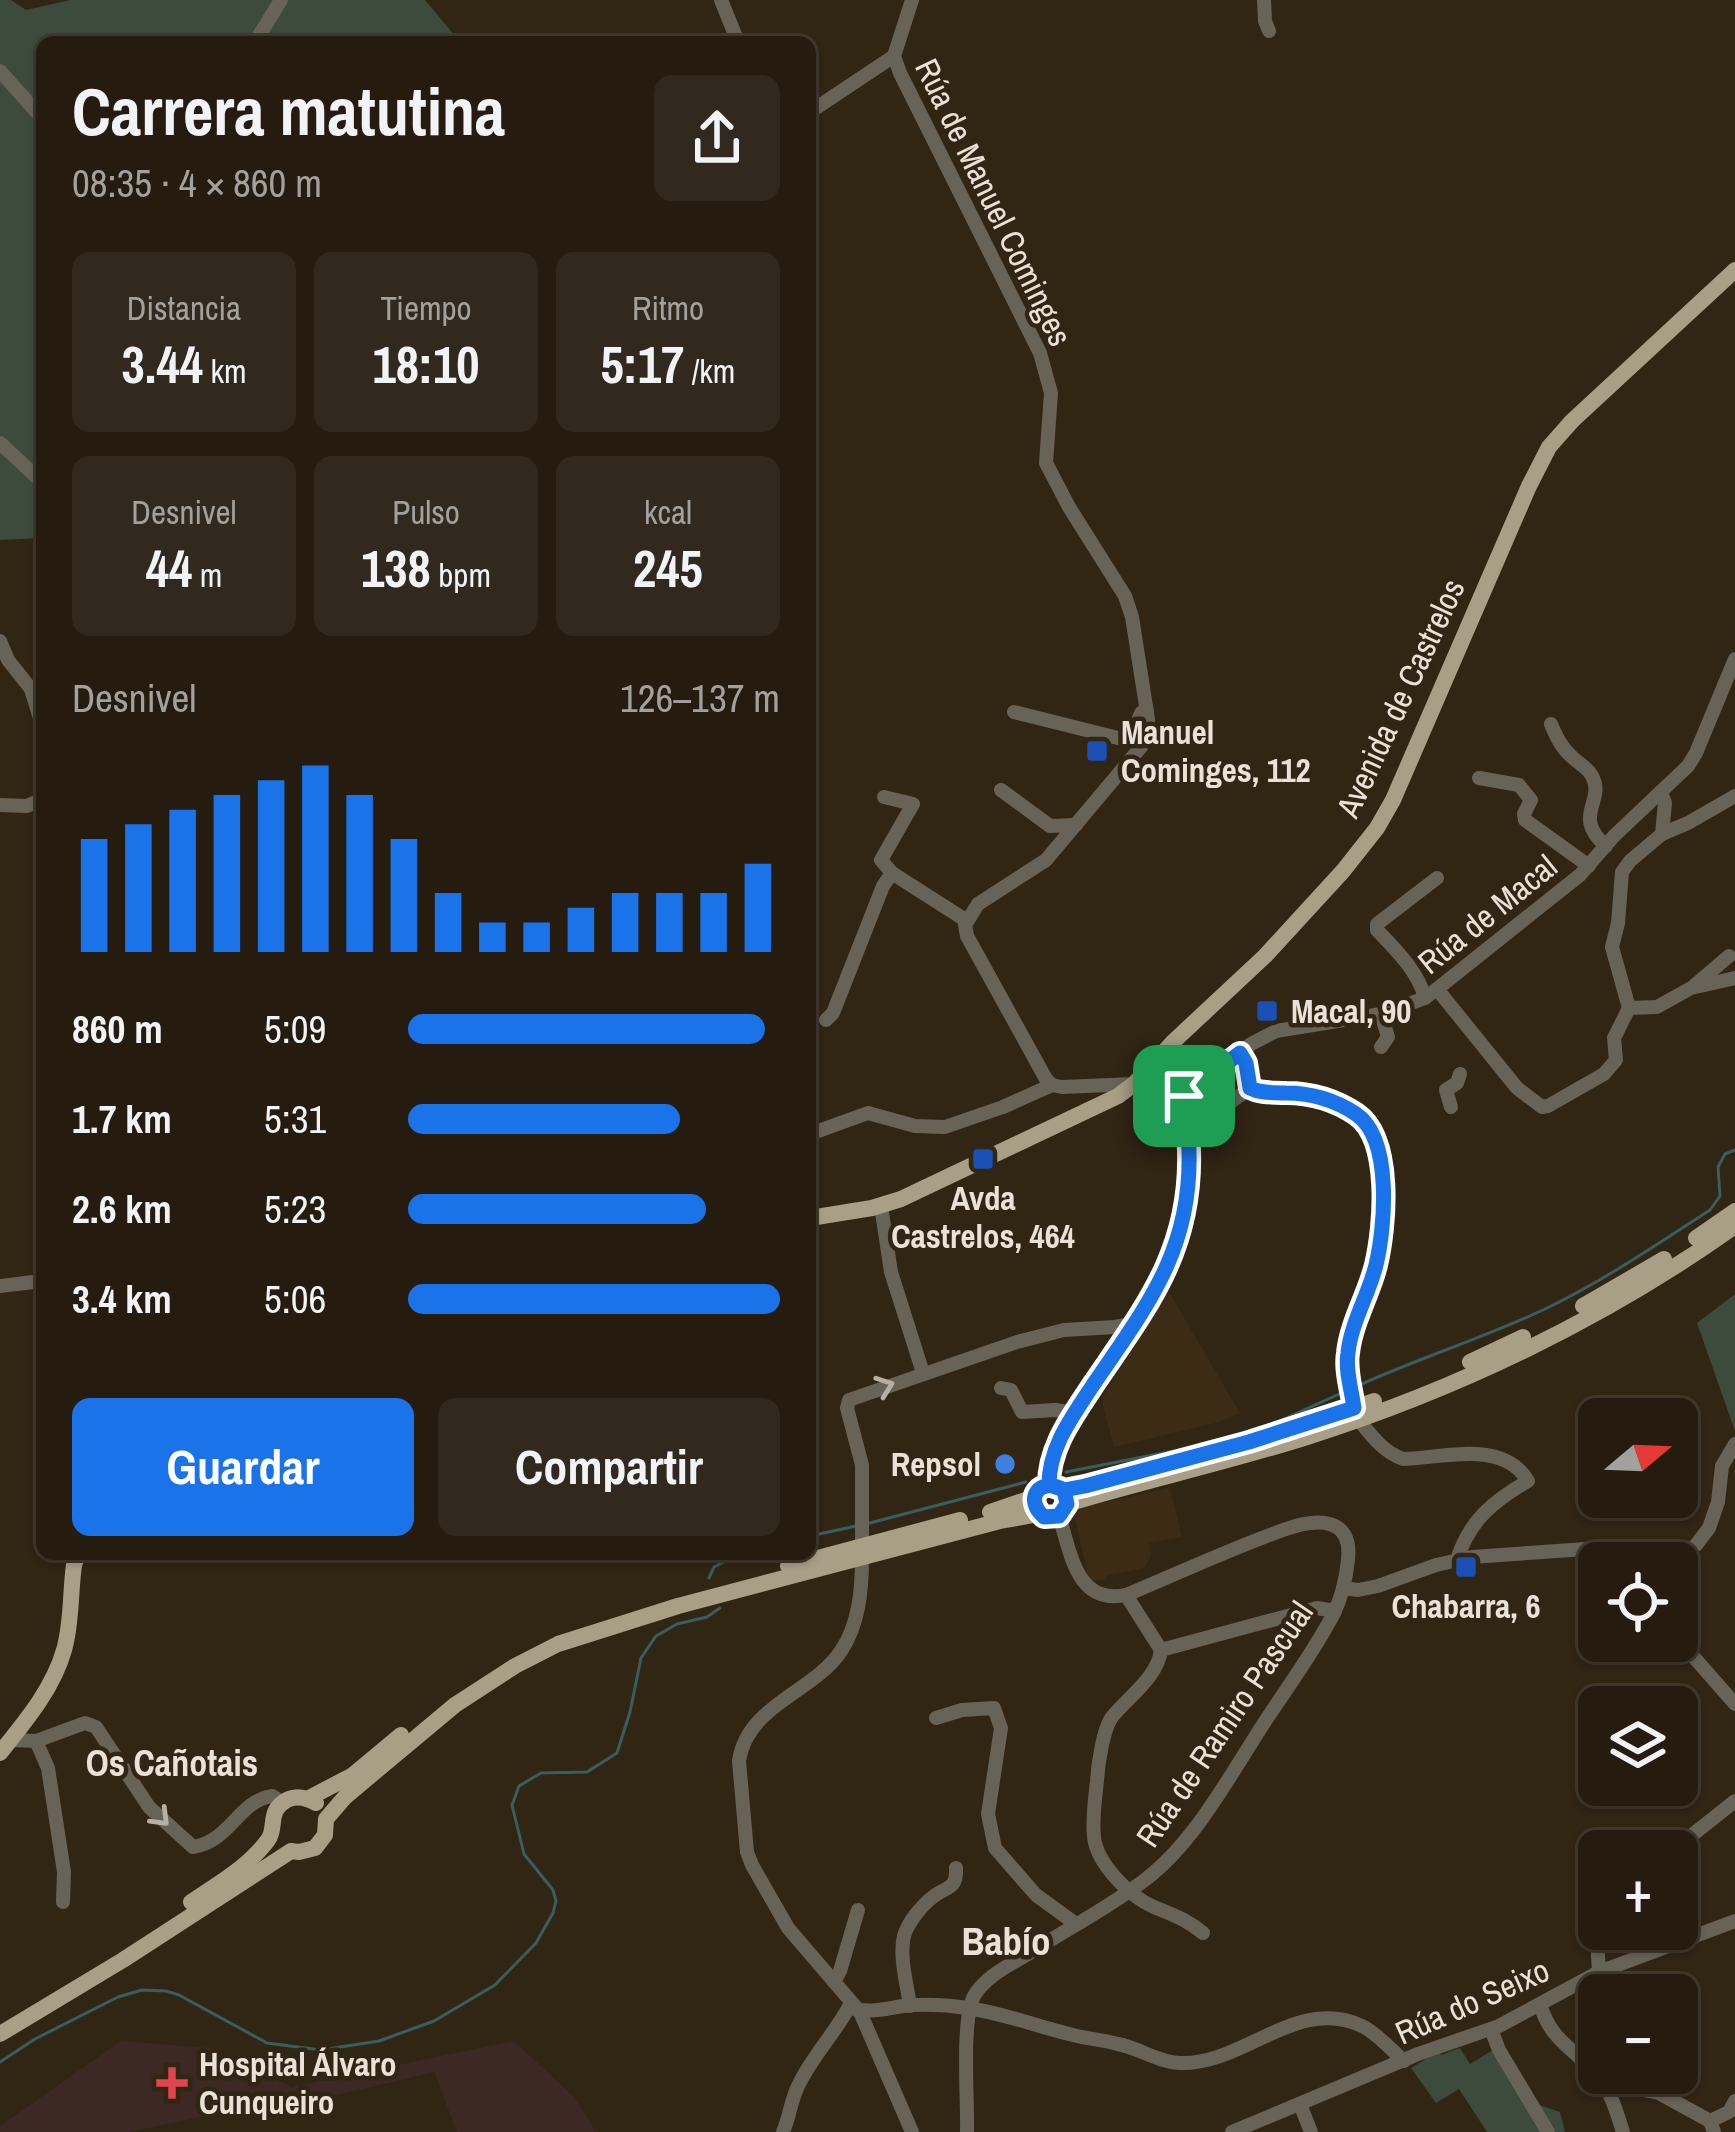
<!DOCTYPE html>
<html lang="es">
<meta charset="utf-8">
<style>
body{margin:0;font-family:"Archivo Narrow",sans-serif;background:#31291d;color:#f1f3f6;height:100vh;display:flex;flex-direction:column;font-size:45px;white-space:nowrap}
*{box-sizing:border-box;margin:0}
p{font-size:39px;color:#a3a19e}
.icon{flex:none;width:66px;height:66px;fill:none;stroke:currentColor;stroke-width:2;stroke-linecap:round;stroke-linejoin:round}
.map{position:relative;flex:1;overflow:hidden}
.sheet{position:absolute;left:36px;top:36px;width:780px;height:1524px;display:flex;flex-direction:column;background:#251c0f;border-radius:18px;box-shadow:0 3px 9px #0004,0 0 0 3px #423a2f}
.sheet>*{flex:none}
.needle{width:78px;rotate:71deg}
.fabs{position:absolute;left:1578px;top:1398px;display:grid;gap:24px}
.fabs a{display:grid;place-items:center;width:120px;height:120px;border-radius:18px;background:#251c0f;box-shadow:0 3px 9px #0004,0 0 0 3px #423a2f;font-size:60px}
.pin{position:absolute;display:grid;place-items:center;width:102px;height:102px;color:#fff;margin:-51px;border-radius:24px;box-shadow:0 6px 18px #0006}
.round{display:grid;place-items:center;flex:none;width:126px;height:126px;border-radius:18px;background:#31291d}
.overview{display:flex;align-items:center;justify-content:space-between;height:204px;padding:0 36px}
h1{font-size:66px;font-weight:800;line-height:90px}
.stats{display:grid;grid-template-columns:repeat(3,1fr);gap:18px;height:204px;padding:12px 36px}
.stats div{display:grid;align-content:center;border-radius:18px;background:#31291d;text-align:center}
.stats b{font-size:51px;font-weight:800}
.stats small{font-size:33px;font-weight:400}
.stats p{font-size:33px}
.chart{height:336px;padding:24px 36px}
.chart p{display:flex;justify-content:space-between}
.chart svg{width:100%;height:216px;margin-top:12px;stroke:#1a73e8;stroke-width:6}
.primary-button{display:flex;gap:24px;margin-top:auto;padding:24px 36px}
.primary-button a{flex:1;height:138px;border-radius:18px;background:#1a73e8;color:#fff;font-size:48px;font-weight:800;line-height:138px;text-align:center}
.primary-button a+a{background:#31291d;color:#f1f3f6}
ul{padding:0 36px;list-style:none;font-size:39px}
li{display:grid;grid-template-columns:192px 144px 1fr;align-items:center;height:90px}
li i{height:30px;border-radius:15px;background:#1a73e8}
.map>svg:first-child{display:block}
</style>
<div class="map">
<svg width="1735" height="2132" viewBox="0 0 1735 2132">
<rect width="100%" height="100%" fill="#312514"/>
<!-- built -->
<g fill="#3c2c15">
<path d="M1169,1292L1240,1413L1216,1423L1114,1447L1103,1407V1396Z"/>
<path d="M1170,1488L1182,1537L1149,1543L1151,1556L1144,1568L1106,1576L1105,1580L1089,1581L1073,1509Z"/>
</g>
<!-- medical -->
<path fill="#3c2923" d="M121,2041L211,2048L292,2087L514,2041L574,2097L596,2132H457L434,2072L311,2101L225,2112L129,2132H0V2126Z"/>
<!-- green -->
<g fill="#3c4b3c">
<path d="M0,0H11L26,10L70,0H425L460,42H42V538L0,540Z"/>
<path d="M1735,1294V1431L1697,1323Z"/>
<path d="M1460,2048L1470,2064L1496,2048L1536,2104L1560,2112L1565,2132H1487L1459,2089L1436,2103L1411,2068L1439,2051L1441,2055Z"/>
</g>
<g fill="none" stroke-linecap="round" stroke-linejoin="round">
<!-- stream -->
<g stroke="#395e5f" stroke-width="3">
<path d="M1355,1387C1416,1359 1481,1339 1543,1310C1602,1282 1656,1245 1710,1210L1720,1196L1718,1167L1725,1154L1735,1150"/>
<path d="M1066,1472L1189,1448L1264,1428L1346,1391"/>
<path d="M866,1524L1026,1482"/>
<path d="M810,1536L856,1526"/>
<path d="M709,1578L714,1567L739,1554"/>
<path d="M0,2062L35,2039L118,1997L142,1990L166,1991L179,1995L267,2043L321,2050L379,2041L434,2021L495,1985L536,1943L553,1913L556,1901L553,1890L524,1854L512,1805L519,1786L541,1773L587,1772L617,1753L630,1712L641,1658L656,1636L677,1624L707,1617L720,1608"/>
</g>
<!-- minor -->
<g stroke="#686357" stroke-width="14">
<path d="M721,0L738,42"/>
<path d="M912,0L894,56L900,73L1040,353L1051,393L1046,463L1069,507L1125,596L1132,617L1148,719V733L1141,747L1046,860L978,904L965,925L967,936L1046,1079L1052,1085L1062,1087L1134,1084"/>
<path d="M1264,0L1265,21L1269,31"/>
<path d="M255,42L281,0"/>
<path d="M0,71L42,118"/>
<path d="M810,112L894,56"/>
<path d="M0,443L42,482"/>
<path d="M0,641L8,660L31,689L42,725"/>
<path d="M1014,712L1130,741L1141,713L1147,711"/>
<path d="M1551,724C1556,736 1561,747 1571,756C1578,763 1588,768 1592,776C1606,801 1571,816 1606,846"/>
<path d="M1479,778L1519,785L1531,800L1524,814L1525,820L1589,866"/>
<path d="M1001,790L1050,826L1076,825"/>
<path d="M1661,792L1665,803L1662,834"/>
<path d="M1735,796L1688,823L1662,834L1630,861L1622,872L1618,923L1612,947L1629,1008L1657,1007L1691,988L1735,978"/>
<path d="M884,797L913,804L881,860L892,873L967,921"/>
<path d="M0,805L27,806L42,799"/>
<path d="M1695,985L1729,956"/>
<path d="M1437,989L1517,1088L1542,1107L1548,1106L1604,1074L1616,1060L1614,1038L1629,1008"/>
<path d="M1425,998C1418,971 1395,949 1377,930V924L1437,878"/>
<path d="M1381,1014L1388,1037L1381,1047"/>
<path d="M826,1020L833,1013L883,886L892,873"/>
<path d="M1240,1053L1245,1063L1250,1088"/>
<path d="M1184,1096L1251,1044L1276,1031L1381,1014L1425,998L1437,989L1580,875L1614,836L1688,766L1696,753L1735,659"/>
<path d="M1451,1107L1446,1090L1457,1083L1460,1074"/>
<path d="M1188,1124L1203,1122L1250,1088L1265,1092L1311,1094L1327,1099L1363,1119L1373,1133L1382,1174L1383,1221L1376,1266L1347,1355L1354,1408"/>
<path d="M810,1134L868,1113L915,1126L945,1127L1003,1107L1052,1085"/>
<path d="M881,1206L891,1272L923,1373"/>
<path d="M0,1286L42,1281"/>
<path d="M1001,1388L1011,1390L1022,1412L1055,1410L1074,1413"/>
<path d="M1358,1419C1371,1435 1383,1452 1403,1459C1443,1458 1503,1439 1528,1481C1493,1501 1469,1521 1457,1560"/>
<path d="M1049,1485C1049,1443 1076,1411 1098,1378C1149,1303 1191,1246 1189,1152C1188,1111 1187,1090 1161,1058"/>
<path d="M862,1546V1465L847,1408L849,1400L1017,1342L1064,1330L1115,1327L1136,1323"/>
<path d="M862,1558C862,1590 859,1624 841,1651C813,1693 747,1705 739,1761L747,1852L752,1865L788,1928L860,2012L912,2132"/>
<path d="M1675,1563L1696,1545L1709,1528L1718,1502L1722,1466L1735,1444"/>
<path d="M1343,1588L1358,1590L1378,1586L1436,1565L1472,1557L1586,1549L1606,1563"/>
<path d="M1126,1595L1161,1650L1317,1608L1335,1611"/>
<path d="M1677,1638L1735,1704"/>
<path d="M1161,1650C1158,1677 1128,1697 1112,1717C1103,1729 1098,1765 1097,1781C1095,1798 1092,1820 1094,1837C1097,1864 1130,1897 1154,1907C1173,1915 1186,1919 1203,1933"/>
<path d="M936,1718L962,1710L994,1708L1001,1728L988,1814L995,1848L1036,1895L1076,1924"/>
<path d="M11,1740L36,1741L85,1723L96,1727L149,1807L193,1847C231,1841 238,1801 272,1796L283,1803"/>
<path d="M36,1741L48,1768L64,1872L63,1902"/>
<path d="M1672,1851L1735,1801"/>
<path d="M1599,1972L1597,1940L1600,1929"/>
<path d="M834,1982L840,1971L858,1910"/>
<path d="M1540,2004C1551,2043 1577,2049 1600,2079C1612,2094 1617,2114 1623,2132"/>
<path d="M910,2006C907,1984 899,1957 904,1936C908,1922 922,1905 934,1896C948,1886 957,1889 956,1868"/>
<path d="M1491,2029L1499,2050L1548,2132"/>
<path d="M1677,2038L1686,2036"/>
<path d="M1603,2082L1659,2093L1710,2121L1714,2132"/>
<path d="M1300,2104L1311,2132"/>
<path d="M1710,2121L1729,2112L1735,2101"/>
<path d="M783,2132C790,2116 791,2099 799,2084C812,2057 834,2034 849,2007C869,2014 883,2009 903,2006C923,2004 947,2005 967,2008C1004,2013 1038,2027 1073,2035C1088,2039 1104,2040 1118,2044C1139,2048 1158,2062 1179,2063C1243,2066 1297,1995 1362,2026C1377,2033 1391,2050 1404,2061"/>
<path d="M967,2132C968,2100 961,2022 974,1996C985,1976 1012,1964 1031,1952C1069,1928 1110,1907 1146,1879C1196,1841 1231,1773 1266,1720C1289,1685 1315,1650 1334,1613C1342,1597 1346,1578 1348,1560C1353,1517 1317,1518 1286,1529C1232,1548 1179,1573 1126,1595C1076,1605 1071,1553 1059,1516"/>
<path d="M1232,2132L1418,2054L1499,2026L1599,1972L1735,1921"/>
</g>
<!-- major -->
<g stroke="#a99e86" stroke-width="16">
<path d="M810,1218L872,1208L901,1199L1118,1096L1134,1084L1174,1041L1265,956L1343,871L1377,828L1393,800L1529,486L1549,447L1572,421L1735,270"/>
<path d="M1696,1238L1735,1211"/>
<path d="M1583,1306L1664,1259"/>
<path d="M1470,1362L1523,1337"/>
<path d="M1285,1431L1374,1401"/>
<path d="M990,1512L1034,1497L1044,1486C1055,1483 1061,1491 1071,1489L1156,1467"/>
<path d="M788,1566L960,1520"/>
<path d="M0,1753C25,1722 53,1689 64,1650C72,1623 70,1593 74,1565L78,1554"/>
<path d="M309,1798L353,1775L401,1735"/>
<path d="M191,1902C219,1883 248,1867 268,1840C276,1829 269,1816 280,1805C291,1794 304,1796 316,1803"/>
<path d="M0,2034L123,1960L291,1851L299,1852L315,1848L325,1835L326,1819L345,1797L455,1705L515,1666L558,1644L678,1606L1000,1521L1039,1514L1054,1518L1063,1513L1067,1504C1147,1480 1228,1462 1307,1437C1458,1389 1606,1318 1735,1226"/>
</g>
</g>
<!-- one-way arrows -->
<defs><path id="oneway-chevron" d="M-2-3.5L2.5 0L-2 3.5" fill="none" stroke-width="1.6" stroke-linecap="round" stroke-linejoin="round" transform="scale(3)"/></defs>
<g stroke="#b6afa4">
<use href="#oneway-chevron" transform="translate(885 1386) rotate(-20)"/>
<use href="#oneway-chevron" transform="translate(161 1818) rotate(45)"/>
</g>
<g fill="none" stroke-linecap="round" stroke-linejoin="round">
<!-- route casing -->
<g stroke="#fff" stroke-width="24">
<path id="route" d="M1184,1096C1189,1114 1188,1132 1189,1151C1192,1251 1146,1307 1093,1385C1073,1416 1049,1446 1049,1485L1064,1490L1067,1504L1059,1516L1044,1517C1023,1499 1040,1476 1064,1490L1085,1486L1249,1442L1354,1408C1352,1392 1345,1370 1348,1353C1351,1323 1369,1294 1376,1265C1385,1227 1393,1139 1356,1114C1335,1100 1312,1093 1286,1093C1273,1092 1262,1094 1250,1088L1246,1063L1240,1053L1184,1096"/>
</g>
<!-- route -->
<use href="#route" stroke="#1a73e8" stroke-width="15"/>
</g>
<!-- markers -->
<g fill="#1a4fb4" stroke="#312514" stroke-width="4.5">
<rect x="1085" y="739" width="24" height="24" rx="6"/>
<rect x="1255" y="999" width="24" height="24" rx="6"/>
<rect x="971" y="1147" width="24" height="24" rx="6"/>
<rect x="1454" y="1555" width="24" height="24" rx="6"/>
</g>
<circle fill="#3f7fe0" stroke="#312514" stroke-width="4.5" cx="1005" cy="1464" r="12"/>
<path fill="#e0444e" stroke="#312514" stroke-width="4.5" d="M166 2065h12v12h12v12h-12v12h-12v-12h-12v-12h12z"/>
<g text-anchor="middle" stroke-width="9" stroke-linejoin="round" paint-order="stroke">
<!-- street labels -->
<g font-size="33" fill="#eae2d8" stroke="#312514">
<text transform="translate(994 202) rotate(64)" y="12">Rúa de Manuel Cominges</text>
<text transform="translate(1400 698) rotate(-65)" y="12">Avenida de Castrelos</text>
<text transform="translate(1487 914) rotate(-39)" y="12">Rúa de Macal</text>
<text transform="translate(1224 1724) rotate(-56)" y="12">Rúa de Ramiro Pascual</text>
<text transform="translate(1472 2001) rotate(-24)" y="12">Rúa do Seixo</text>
</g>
<!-- poi labels -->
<g font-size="33" font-weight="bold" fill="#eae2d8" stroke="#312514" text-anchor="start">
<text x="1121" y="744">Manuel<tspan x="1121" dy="38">Cominges, 112</tspan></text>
<text x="1291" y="1023">Macal, 90</text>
<text x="983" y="1210" text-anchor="middle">Avda<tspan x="983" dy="38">Castrelos, 464</tspan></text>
<text x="981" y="1476" text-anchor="end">Repsol</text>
<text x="1466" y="1618" text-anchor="middle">Chabarra, 6</text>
<text x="199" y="2076">Hospital Álvaro<tspan x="199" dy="38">Cunqueiro</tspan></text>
</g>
<!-- neighbourhood labels -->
<g font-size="36" font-weight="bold" fill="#eae2d8" stroke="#312514">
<text x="172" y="1776">Os Cañotais</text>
</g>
<!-- quarter labels -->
<g font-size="39" font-weight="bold" fill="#eae2d8" stroke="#312514">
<text x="1006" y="1955">Babío</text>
</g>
</g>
</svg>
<div class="fabs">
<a><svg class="needle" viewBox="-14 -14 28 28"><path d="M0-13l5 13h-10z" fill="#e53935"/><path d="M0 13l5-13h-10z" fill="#a3a19e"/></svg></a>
<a><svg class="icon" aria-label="locate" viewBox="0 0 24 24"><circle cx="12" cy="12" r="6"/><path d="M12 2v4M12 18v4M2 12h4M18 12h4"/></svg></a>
<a><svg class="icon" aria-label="layers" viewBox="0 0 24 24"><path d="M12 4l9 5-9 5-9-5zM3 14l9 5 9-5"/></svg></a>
<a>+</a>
<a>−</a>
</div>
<div class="pin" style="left:1184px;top:1096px;background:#1e9e55"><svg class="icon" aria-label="arrive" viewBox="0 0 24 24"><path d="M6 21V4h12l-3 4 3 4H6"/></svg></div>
<section class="sheet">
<div class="overview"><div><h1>Carrera matutina</h1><p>08:35 · 4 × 860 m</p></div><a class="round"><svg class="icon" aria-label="share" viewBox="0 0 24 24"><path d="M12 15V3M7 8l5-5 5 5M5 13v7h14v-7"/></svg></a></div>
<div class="stats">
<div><p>Distancia</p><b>3.44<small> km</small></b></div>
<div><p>Tiempo</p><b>18:10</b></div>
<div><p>Ritmo</p><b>5:17<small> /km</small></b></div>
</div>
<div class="stats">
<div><p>Desnivel</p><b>44<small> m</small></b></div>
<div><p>Pulso</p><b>138<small> bpm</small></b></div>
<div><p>kcal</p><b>245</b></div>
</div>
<div class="chart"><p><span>Desnivel</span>126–137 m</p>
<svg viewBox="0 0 160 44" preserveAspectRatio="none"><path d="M5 44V21M15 44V18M25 44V15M35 44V12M45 44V9M55 44V6M65 44V12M75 44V21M85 44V32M95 44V38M105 44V38M115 44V35M125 44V32M135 44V32M145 44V32M155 44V26"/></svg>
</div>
<ul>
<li><b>860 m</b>5:09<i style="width:96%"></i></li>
<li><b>1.7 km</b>5:31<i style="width:73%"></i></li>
<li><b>2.6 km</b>5:23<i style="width:80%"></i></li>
<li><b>3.4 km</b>5:06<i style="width:100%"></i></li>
</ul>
<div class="primary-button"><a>Guardar</a><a>Compartir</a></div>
</section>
</div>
